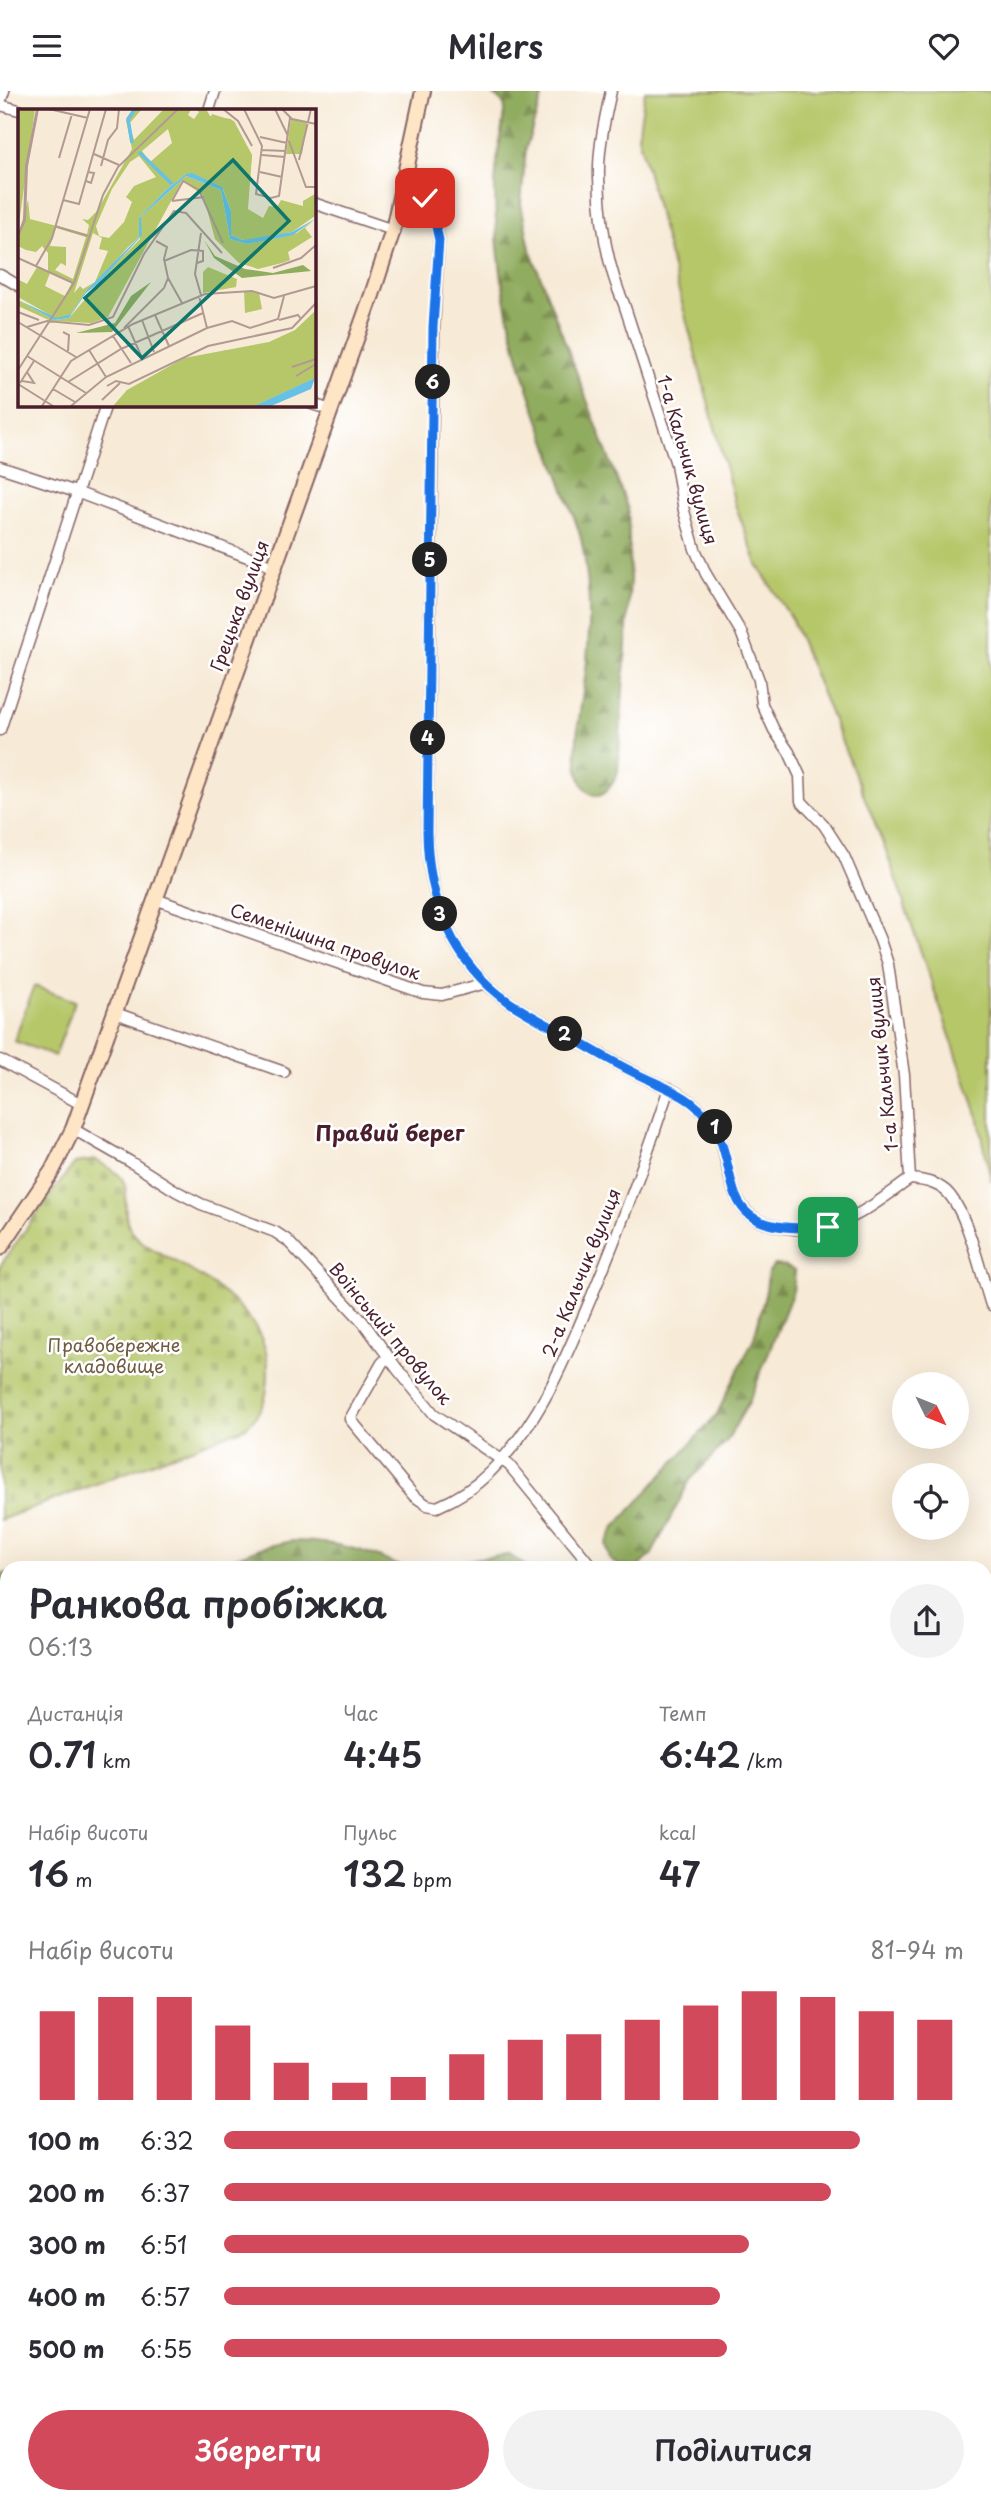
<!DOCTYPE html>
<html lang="uk">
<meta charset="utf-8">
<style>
body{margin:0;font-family:"Playpen Sans",sans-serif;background:#f2f2f3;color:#2b2b33;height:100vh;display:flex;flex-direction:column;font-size:26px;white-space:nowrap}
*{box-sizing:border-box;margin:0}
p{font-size:23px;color:#7c7c81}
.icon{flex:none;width:38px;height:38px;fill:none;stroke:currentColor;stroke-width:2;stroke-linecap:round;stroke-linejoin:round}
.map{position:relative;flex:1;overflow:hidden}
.drawer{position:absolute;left:0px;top:1470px;width:992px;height:943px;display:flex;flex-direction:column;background:#fff;border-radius:21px 21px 0 0;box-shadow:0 7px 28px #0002}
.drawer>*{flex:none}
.needle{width:46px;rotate:133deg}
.buttons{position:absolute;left:892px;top:1281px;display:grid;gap:14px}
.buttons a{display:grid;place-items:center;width:77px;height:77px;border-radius:50%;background:#fff;box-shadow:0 7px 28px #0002;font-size:35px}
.pin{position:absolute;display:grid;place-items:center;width:60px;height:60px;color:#fff;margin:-30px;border-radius:14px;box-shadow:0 4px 10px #0006}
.km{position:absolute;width:35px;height:35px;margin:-18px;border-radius:50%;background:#222;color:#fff;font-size:19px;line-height:35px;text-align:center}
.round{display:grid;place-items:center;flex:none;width:74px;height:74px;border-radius:37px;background:#f2f2f3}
.overview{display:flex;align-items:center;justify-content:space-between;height:119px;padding:0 28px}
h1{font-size:38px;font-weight:600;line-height:52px}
.metrics{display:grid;grid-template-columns:repeat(3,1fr);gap:10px;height:119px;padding:7px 28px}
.metrics div{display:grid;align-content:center}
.metrics b{font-size:35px;font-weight:600}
.metrics small{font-size:19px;font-weight:400}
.metrics p{font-size:19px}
.chart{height:196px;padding:14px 28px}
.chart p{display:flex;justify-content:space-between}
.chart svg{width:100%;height:126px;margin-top:7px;stroke:#d1495b;stroke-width:6}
.cta{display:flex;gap:14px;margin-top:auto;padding:14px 28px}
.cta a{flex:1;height:80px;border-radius:42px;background:#d1495b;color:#fff;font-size:28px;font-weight:600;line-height:80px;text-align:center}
.cta a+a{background:#f2f2f3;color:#2b2b33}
ul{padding:0 28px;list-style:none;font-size:23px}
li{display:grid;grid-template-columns:112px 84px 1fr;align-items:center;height:52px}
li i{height:18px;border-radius:9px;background:#d1495b}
header{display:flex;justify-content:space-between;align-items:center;height:91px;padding:0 28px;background:#fff;font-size:32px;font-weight:600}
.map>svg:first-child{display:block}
</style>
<header><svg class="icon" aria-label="menu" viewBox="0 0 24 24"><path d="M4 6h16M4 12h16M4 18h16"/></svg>Milers<svg class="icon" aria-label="heart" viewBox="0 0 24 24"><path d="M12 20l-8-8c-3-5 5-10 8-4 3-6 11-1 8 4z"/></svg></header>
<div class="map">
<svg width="991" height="2413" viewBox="0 0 991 2413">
<defs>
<pattern id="forest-firs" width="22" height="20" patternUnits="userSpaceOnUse" patternTransform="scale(1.75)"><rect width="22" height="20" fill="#90ac5e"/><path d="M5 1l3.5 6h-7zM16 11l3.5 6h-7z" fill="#788b4e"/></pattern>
<pattern id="wetland-marsh" width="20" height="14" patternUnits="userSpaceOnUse" patternTransform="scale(1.75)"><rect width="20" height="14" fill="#b6c76a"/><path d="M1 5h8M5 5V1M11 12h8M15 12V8" fill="none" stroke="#9eaa5c"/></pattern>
<pattern id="cemetery-stones" width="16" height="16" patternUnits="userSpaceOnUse" patternTransform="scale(1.75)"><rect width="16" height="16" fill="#b6c76a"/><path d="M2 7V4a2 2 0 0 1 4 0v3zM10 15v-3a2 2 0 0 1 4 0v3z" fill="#9eaa5c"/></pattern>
</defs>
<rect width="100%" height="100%" fill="#fff"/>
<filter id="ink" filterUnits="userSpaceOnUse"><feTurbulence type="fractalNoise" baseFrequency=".0143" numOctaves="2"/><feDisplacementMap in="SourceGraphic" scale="14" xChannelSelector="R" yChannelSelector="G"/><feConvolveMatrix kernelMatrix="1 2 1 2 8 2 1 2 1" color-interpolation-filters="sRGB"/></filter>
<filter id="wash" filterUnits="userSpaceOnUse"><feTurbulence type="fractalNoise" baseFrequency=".00686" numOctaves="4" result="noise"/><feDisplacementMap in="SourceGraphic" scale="28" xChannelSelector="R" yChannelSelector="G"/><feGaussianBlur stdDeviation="1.57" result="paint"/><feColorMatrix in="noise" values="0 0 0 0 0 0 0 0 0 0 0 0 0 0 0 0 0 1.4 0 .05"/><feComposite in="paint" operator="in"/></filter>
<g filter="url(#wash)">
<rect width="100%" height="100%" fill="#f7ead6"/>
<!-- grass -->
<g fill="#b6c76a" stroke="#80734a" stroke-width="2">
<path d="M645,0H991V1090L979,1029L884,754L792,529L757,473L735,413L638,45Z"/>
<path d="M34,895L75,910L55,965L14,950Z"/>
<path d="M7,1640V2120L0,2128V1643Z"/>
<path d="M985,1880L991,1881V1987L985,1991Z"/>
<path d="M991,2023V2413H663L658,2406H985V2027Z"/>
<path d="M7,2177V2406H229L221,2413H0V2186Z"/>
</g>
<!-- forest -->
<g fill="url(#forest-firs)" stroke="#6d6644" stroke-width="2">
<path d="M490,0H544L526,57L521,113L530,158L628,418L630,489L618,680C608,711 585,713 578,679C572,648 585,601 587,568C591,531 589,489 582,452C579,437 572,421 567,407C554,370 540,334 528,297C508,236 496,168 495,104C494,75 502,43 505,14Z"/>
<path d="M774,1174L785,1175L795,1180L793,1200L749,1311L726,1351L690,1389L652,1463L638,1477H623L610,1469L606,1453L614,1437L716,1325L754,1247L766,1200L768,1182Z"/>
<path d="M292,1450C317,1450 341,1453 365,1461C380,1465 392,1474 407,1477H209L260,1457Z"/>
<path d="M509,1464L529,1477H434L479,1467Z"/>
<path d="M7,1482V1598L0,1601V1484Z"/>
</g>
<!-- wetland -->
<path fill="url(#wetland-marsh)" stroke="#80734a" stroke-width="2" d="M991,2265V2413H663L658,2406H985V2268Z"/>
<!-- cemetery -->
<path fill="url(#cemetery-stones)" stroke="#80734a" stroke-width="2" d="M96,1069C103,1074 112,1078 119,1084C133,1097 119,1121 131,1139C141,1154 160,1162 175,1170C215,1193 269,1227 268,1280C268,1306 264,1319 245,1337L0,1429V1175L50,1104L75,1072Z"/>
</g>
<g filter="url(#ink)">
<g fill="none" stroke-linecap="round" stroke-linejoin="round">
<!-- street casing -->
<g stroke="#876667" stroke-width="13">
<g id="street">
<path d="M611,0C605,27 598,58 599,86C600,128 607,175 624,213L676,373L684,420L695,458L706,483L741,541L759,589L762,613L774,639L789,661L800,685L801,710L824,734L844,765L880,849L888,873L904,984L910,1088"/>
<path d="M0,11L4,0"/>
<path d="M0,14L19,19"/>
<path d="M209,19L215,0"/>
<path d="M404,94L422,103L431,113L439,148L434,236L427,741C428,808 452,872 509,911C527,923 546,932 564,943C589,957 614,971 639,984C658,994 678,999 695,1014C703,1021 710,1028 716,1038C732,1069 724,1119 765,1132C828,1152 862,1122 910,1088"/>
<path d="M313,112L393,139"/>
<path d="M0,184L19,195"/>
<path d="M312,313L331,319"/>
<path d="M0,376L76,401L274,476"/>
<path d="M0,639L106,313"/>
<path d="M155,808L423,902L442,904L486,892"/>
<path d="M115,922L284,981"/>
<path d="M0,969L81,1013"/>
<path d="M73,1038L129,1070L176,1100L201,1113L275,1141L287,1149L363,1231L398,1279L434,1323L509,1374L593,1477"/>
<path d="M910,1088C923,1089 935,1091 946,1100C968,1121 981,1184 991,1214"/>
<path d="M388,1266L382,1272L350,1328L414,1405L427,1414L437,1416C456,1408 475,1396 490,1381C539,1333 565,1269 591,1207C620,1138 646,1068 669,997"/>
<path d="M985,1527L991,1523"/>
<path d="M985,1564L991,1569"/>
<path d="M985,1741L991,1736"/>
<path d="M985,1876H991"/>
<path d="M557,2406L562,2413"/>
<path d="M395,2413L405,2406"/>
</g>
</g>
<!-- secondary casing -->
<g stroke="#876667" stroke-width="18">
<path id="secondary" d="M0,1157L52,1080L73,1038L372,204L393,139L423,0"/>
</g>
<!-- street -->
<use href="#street" stroke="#fff" stroke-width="10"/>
<!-- secondary -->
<use href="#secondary" stroke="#fde5c5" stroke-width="14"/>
</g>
</g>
<g fill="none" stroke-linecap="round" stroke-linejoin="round" filter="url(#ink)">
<!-- route casing -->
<g stroke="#fff" stroke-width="14">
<path id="route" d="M425,107L431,113L439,149L433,236L427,741C428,808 452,872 509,911C527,923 546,933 565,943C589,957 614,972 639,984C657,993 675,999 691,1011C761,1063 688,1148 828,1136"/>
</g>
<!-- route -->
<use href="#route" stroke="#1a73e8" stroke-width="9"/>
</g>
<g text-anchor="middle" stroke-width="5" stroke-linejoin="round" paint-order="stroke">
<!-- street labels -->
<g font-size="18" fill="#4a1f2b" stroke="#fff">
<text transform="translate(687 369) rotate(74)" y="6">1-а Кальчик вулиця</text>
<text transform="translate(240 515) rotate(-70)" y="6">Грецька вулиця</text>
<text transform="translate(325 851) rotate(19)" y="6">Семенішина провулок</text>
<text transform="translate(883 973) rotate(-96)" y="6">1-а Кальчик вулиця</text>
<text transform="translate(582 1182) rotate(-68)" y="6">2-а Кальчик вулиця</text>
<text transform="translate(390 1243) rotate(50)" y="6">Воїнський провулок</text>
</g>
<!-- park labels -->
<g font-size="18" fill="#705a41" stroke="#fff">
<text x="114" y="1261">Правобережне<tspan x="114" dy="21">кладовище</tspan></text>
</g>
<!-- quarter labels -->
<g font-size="21" font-weight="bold" fill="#4a1f2b" stroke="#fff">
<text x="390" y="1050">Правий берег</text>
</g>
</g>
<!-- overview -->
<g transform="translate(18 18)">
<rect width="298" height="298" fill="#f7ead6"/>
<path d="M115,0H124L111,15L116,31L146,0H173L170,6L176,10L181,3L178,0H188L192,7L213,10L234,46L230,100L245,109L251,97L259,98L263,91L285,97V92L297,85V107L274,123L228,132L213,126V102L205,80L175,65H168L148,81L121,109V128L109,139L84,169L122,130L123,108L168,67L203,81L212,130L229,135L279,124L297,110L287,119L294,128L270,143L272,151L264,154L240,160L221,154L197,130L185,86L164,72L90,208L73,214L33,212L0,197V191L36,211L51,209L81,174L68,182L53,205L39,210L0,188L1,171L9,175L19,158L30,162V144L24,137L18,143L8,141L0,137V128L10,91L12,110L69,125L71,116L64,110L70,111L79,102L114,40L108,11ZM150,20L154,34L132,53L124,42ZM121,47L138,68L116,77L108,88L114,93L106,113L91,129L81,127L78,117L94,80L112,53ZM38,119L68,128L55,170L37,161L43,154L48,157V138L32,137ZM75,124L84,129L81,140L90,142L77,173L65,180L62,177L56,184ZM32,164L54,173L47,187L27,177ZM273,10L289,14L284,45H268ZM297,202V269L236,297H95L109,281L166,249L251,233L277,221Z" fill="#b6c76a" fill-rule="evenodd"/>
<path d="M186,131L197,147L227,160L255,164L285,156L293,162L224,169L196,149ZM133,173L94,223L58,224L97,214L113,187Z" fill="#90ac5e"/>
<path d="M194,5L216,12L234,46L229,101L224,112L220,107L225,86L223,69L216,61L202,58L197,46L156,69L139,59L158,40L161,20L173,28H186ZM208,241L223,243V256L144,297H99L153,260ZM297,264V269L236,297H200Z" fill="#b6c76a"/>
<path d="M190,158L219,170L218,178L185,184V163Z" fill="#b6c76a"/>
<path d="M0,0H17L0,122ZM226,182L241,184L244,200L227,204Z" fill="#b6c76a"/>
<path d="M174,64L204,78L213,102V126L225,131L274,123L297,110L275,126L229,135L212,130L203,81L168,67L123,108L124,126L81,174L68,184L51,209L36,211L0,191L39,209L53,205L68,182L121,128V109L148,81L168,65ZM297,269L293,280L253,297H236Z" fill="#67c1e5"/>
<path fill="none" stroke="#67c1e5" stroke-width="3.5" d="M114,34L110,10L117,0M121,43L154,75"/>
<path fill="none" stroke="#b29992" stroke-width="2" d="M31,0L70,9M205,0L220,12L234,37M226,0L244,37L238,85L253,89L261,87L272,9M257,0L270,27M264,0L274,10L298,15M242,28L269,34M271,32L288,78H298M243,41L268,42M76,45L101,56M244,46L267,48M41,49L54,5M281,51L293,0M83,57L90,31L99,19L101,0M242,63L264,68M68,72L73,74L76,64L70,63M45,91L61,95L88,0M154,92L165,72L181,81L205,134M154,92L186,88M37,117L70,127M0,126L6,111L8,57L19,0M0,127L7,111L9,57L20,0M138,132L149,138L146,150L150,169L164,194M0,149L55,174M146,152L173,141L185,142V152L179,154M18,157L34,129L72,0M255,159L283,149L298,136M183,186L177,165L183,124M181,187L189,219M0,203L21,211M137,206L151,237M124,211L136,243M261,211L280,206L283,210M0,213L58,248M110,217L124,249M9,218L29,212L71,216L95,208L126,145L156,102L168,104L204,144M106,219L146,179L150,169M45,223L51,226L50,242M95,227L113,254M71,241L88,268M9,247L68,284M274,258L298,250M0,261L56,174L85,86L100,58L160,0M278,267L298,255M4,272L16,274L9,263M50,273L103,240L185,204M2,274L16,252M0,275L35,297M89,277L98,272L111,275L190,237L274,219L298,194M35,280L57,293M84,291L102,274M24,297L53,252L115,215L187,185L234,182L256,189L298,177M53,297L88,268L189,219L214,212L232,219L260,210L266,187"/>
<path fill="#0f766e" fill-opacity="0.15" stroke="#0f766e" stroke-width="3.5" d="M215,51L271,112L124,249L67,189Z"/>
<rect width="298" height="298" fill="none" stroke="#4a1f2b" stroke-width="3.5"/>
</g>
</svg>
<div class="buttons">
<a><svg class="needle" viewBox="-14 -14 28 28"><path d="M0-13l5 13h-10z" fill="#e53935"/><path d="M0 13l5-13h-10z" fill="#7c7c81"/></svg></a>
<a><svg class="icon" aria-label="locate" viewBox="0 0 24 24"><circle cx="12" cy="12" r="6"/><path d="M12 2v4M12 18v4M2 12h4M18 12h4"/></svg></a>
</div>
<div class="pin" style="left:828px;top:1136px;background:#1e9e55"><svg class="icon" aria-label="arrive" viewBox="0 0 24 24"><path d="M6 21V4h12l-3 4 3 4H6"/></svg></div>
<div class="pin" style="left:425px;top:107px;background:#d93025"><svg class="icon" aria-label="check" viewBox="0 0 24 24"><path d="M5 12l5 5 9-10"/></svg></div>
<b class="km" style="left:715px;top:1036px">1</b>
<b class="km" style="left:565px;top:943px">2</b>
<b class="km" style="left:440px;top:823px">3</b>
<b class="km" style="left:428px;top:647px">4</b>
<b class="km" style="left:430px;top:469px">5</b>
<b class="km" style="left:433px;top:291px">6</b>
<section class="drawer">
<div class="overview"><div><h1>Ранкова пробіжка</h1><p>06:13</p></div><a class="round"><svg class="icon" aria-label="share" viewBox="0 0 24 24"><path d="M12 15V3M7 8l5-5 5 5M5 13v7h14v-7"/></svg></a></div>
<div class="metrics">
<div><p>Дистанція</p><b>0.71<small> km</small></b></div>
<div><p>Час</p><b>4:45</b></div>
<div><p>Темп</p><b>6:42<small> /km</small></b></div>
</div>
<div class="metrics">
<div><p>Набір висоти</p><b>16<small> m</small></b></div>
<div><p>Пульс</p><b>132<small> bpm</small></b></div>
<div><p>kcal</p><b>47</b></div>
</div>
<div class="chart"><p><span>Набір висоти</span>81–94 m</p>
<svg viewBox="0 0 160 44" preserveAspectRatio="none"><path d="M5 44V13M15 44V8M25 44V8M35 44V18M45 44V31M55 44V38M65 44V36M75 44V28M85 44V23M95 44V21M105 44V16M115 44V11M125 44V6M135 44V8M145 44V13M155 44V16"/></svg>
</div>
<ul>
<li><b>100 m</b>6:32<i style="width:86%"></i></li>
<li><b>200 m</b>6:37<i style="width:82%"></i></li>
<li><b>300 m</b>6:51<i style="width:71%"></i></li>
<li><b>400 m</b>6:57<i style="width:67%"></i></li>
<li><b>500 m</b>6:55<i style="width:68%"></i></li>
</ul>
<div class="cta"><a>Зберегти</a><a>Поділитися</a></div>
</section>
</div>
